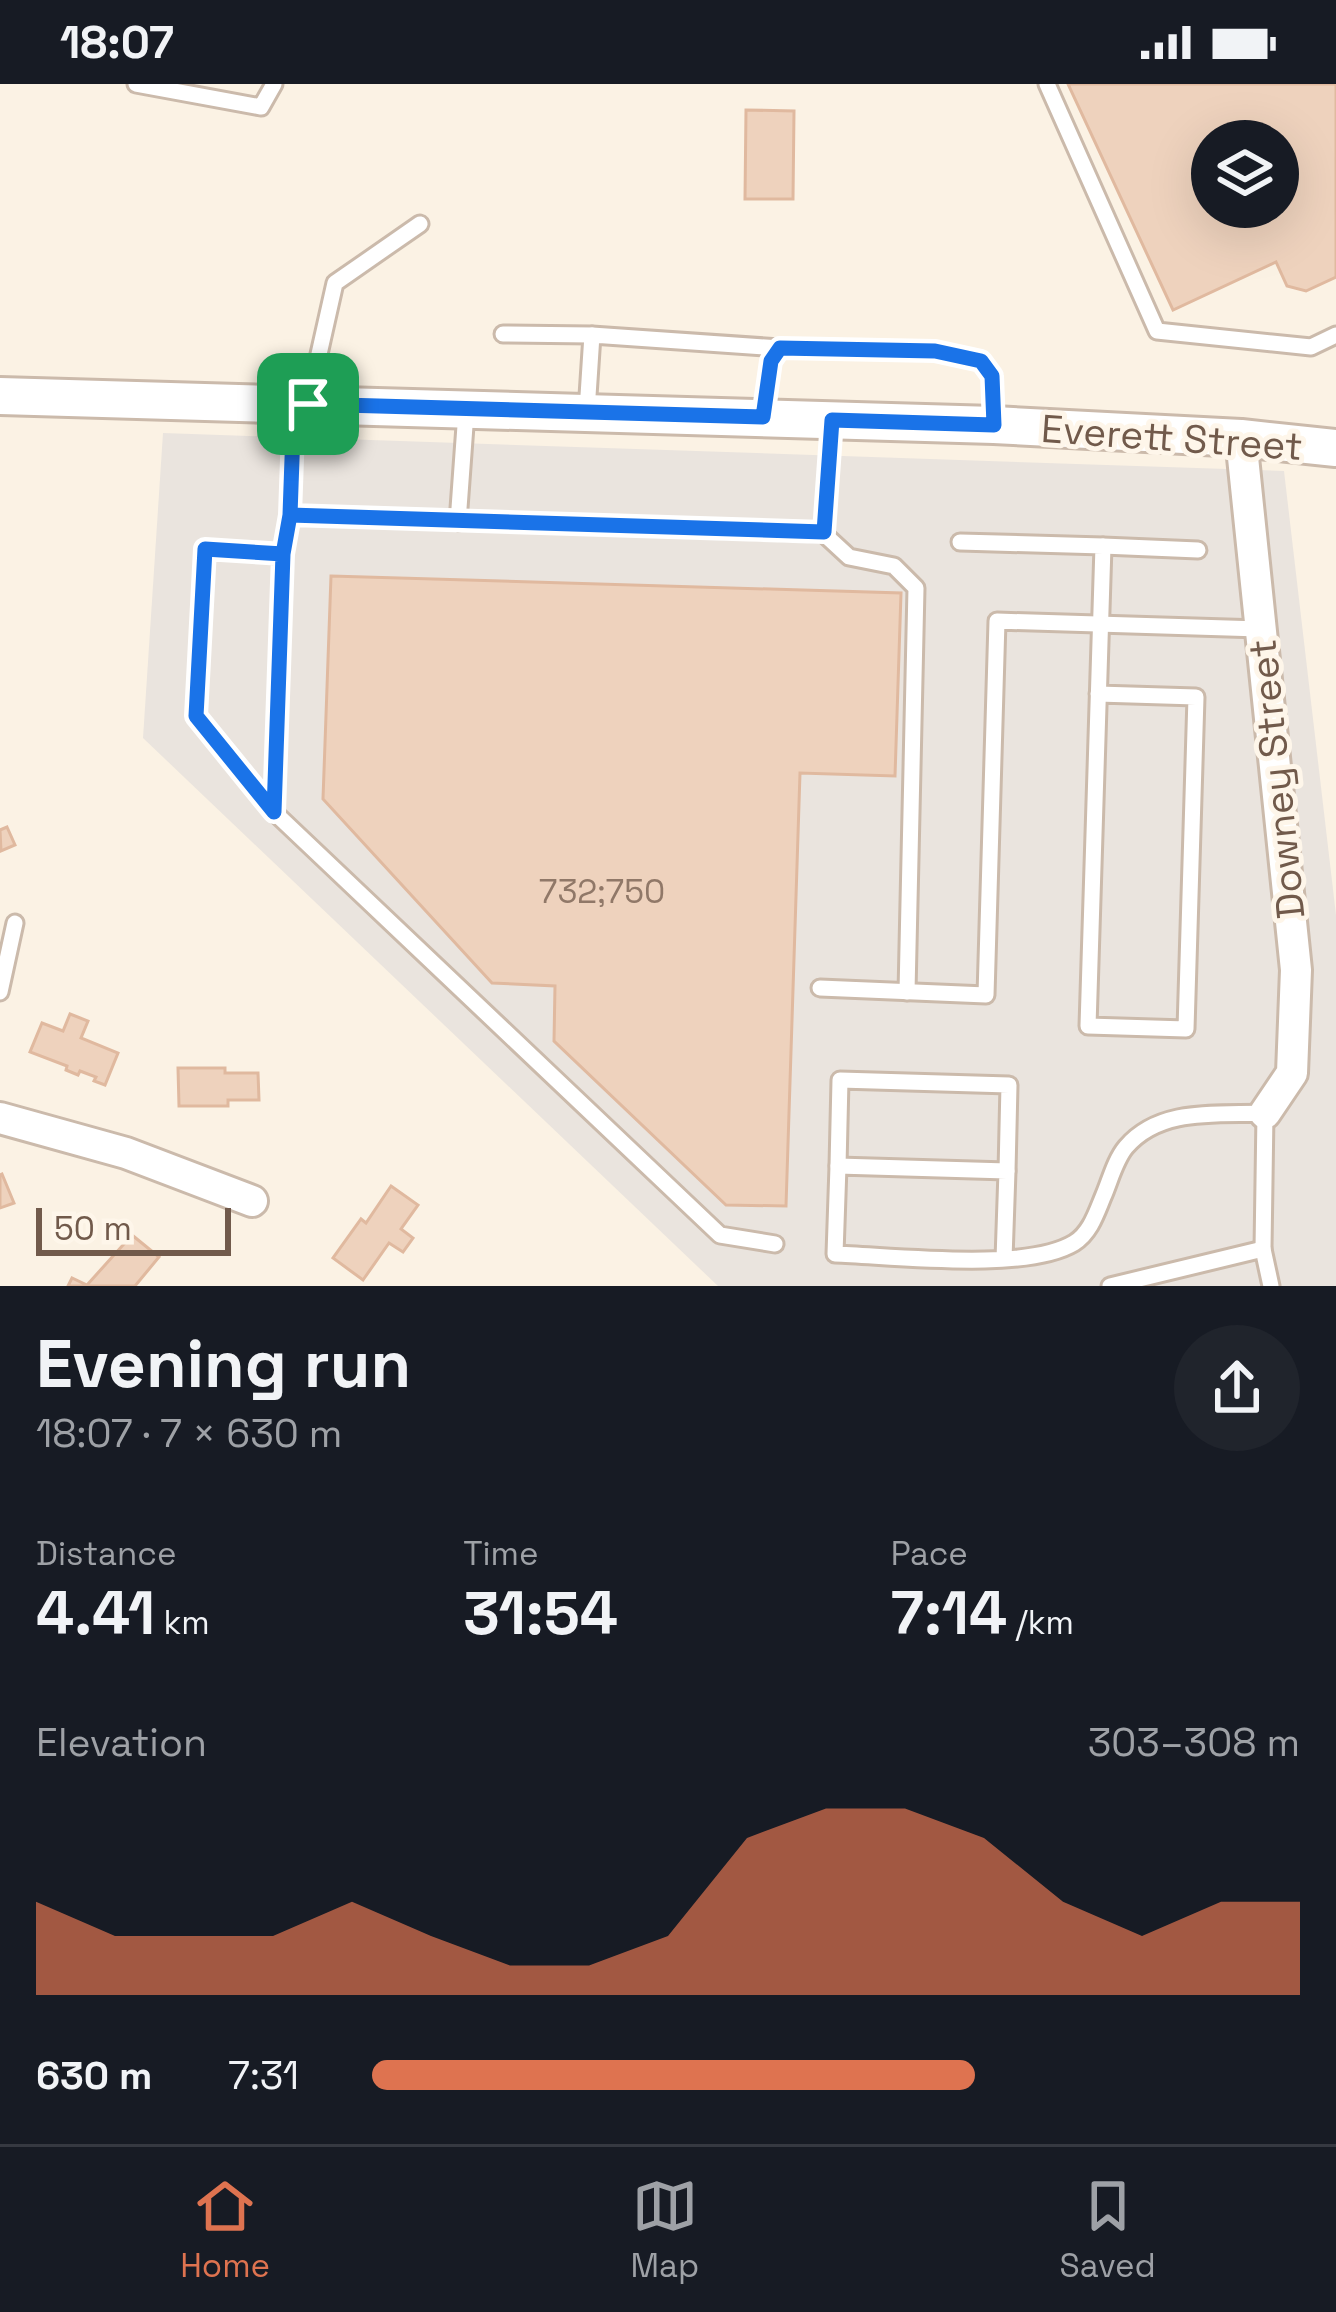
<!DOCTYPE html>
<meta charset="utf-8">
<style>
body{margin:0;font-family:"Space Grotesk",sans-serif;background:#20242c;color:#f1f3f6;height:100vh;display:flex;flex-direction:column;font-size:45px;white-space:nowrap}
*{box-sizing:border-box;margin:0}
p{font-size:39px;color:#9ea1a6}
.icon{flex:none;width:66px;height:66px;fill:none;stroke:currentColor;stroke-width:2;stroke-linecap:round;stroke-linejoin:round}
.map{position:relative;height:1202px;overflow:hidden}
.details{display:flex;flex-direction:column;background:#171b24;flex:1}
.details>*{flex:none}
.tools{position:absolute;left:1191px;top:36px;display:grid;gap:24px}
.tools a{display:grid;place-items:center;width:108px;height:108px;border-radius:50%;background:#171b24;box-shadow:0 12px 48px #0002;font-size:60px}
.scale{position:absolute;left:36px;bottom:30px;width:195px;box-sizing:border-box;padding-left:12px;border:6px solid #715a4b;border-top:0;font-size:33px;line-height:42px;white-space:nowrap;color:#715a4b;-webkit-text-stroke:9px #fef6ea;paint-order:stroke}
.pin{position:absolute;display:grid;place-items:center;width:102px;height:102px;color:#fff;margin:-51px;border-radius:24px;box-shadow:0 6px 18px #0006}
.round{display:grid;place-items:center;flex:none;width:126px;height:126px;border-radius:63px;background:#20242c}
.headline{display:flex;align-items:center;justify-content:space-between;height:204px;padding:0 36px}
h1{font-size:66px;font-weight:700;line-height:90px}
.metrics{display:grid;grid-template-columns:repeat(3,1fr);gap:18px;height:204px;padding:12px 36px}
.metrics div{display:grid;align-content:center}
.metrics b{font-size:60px;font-weight:700}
.metrics small{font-size:33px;font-weight:400}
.metrics p{font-size:33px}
.chart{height:336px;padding:24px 36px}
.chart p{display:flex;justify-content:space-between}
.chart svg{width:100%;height:216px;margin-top:12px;fill:#de7350;opacity:.7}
ul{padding:0 36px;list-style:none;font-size:39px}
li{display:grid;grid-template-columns:192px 144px 1fr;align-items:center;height:90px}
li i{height:30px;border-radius:15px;background:#de7350}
.status{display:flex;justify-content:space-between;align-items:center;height:84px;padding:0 60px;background:#171b24;direction:ltr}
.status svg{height:33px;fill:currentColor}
.dock{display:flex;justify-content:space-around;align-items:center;height:168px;border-top:3px solid #363941;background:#171b24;font-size:33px;color:#9ea1a6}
.dock a{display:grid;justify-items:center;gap:6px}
.dock .current{color:#de7350}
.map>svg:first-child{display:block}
</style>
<div class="status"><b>18:07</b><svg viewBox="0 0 49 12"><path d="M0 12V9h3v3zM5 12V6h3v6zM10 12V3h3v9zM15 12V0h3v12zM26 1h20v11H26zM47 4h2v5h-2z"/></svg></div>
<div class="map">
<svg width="1336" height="1202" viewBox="0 0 1336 1202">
<rect width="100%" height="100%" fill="#fbf2e4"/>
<!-- industrial -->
<path fill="#eae4de" d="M163,349L1284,387L1336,831V1202H718L143,654Z"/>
<!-- building -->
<g fill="#eed2bd" stroke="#e0b99f" stroke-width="3" fill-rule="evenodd">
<path d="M1068,0H1336V193L1306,207L1287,202L1276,178L1173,226ZM1212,57H1278V123H1212Z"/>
<path d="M746,26L794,27L793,115H745Z"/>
<path d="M331,492L901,509L895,692L800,689L786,1122L726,1121L554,957L555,902L492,899L323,715Z"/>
<path d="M7,743L15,761L1,767L0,746Z"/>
<path d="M70,930L88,937L81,954L118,969L105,1001L94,997L96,993L80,987L78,991L66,986L67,982L30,968L42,939L63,947Z"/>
<path d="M178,984H225V989H258L259,1016H228V1022H179Z"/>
<path d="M2,1090L14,1119L0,1124V1091Z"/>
<path d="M391,1102L418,1121L401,1145L413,1154L403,1168L389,1159L363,1196L333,1174L361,1135L366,1139Z"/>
<path d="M132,1151L159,1173L135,1202H68L72,1194L87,1201Z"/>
</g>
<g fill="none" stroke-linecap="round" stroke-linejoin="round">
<!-- service casing -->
<g stroke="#cbbaab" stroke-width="21">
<g id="service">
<path d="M136,0L261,23L274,0"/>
<path d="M1047,0L1157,247L1311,263L1336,251"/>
<path d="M503,250L592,251"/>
<path d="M308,319L335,199L420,140"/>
<path d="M294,322L290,431L283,470L274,728L720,1151L775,1160"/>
<path d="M587,327L592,251L780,264"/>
<path d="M763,333L771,277L780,264L935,267L981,277L993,292L994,338"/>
<path d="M290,431L823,449L849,473L894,482L916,504L907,908"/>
<path d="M458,438L466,328"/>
<path d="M823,449L832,338"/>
<path d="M960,458L1103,462L1088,942L1186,945L1196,613L1098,610"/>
<path d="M1103,462L1198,466"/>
<path d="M274,728L196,632L205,465L283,470"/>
<path d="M820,904L986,911L997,537L1260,545"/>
<path d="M0,908L15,839"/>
<path d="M838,1082L840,996L1009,1001L1007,1087"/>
<path d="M1004,1175L1007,1087L838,1082L835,1170C894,1172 1026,1188 1074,1159C1090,1149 1096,1130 1103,1113C1110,1097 1115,1076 1126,1063C1160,1023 1218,1031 1265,1029L1263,1165L1271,1202"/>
<path d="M1110,1202L1263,1165"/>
</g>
</g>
<!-- minor casing -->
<g stroke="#cbbaab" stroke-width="36">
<g id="minor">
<path d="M1241,354L1296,886L1292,989L1265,1029"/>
<path d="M0,1034L126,1069L252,1117"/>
</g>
</g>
<!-- tertiary casing -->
<g stroke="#cbbaab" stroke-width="42">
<path id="tertiary" d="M0,312L994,341L1241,354L1336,364"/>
</g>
<!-- service -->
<use href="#service" stroke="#fff" stroke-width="15"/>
<!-- minor -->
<use href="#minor" stroke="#fff" stroke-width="30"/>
<!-- tertiary -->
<use href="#tertiary" stroke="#fff" stroke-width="36"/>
</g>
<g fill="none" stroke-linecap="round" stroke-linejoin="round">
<!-- route casing -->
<g stroke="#fff" stroke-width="24">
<path id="route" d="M308,320L294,319L290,431L283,470L274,728L196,632L205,465L283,470L290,431L824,448L832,336L994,341L992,292L981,277L935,267L780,264L771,277L763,333L308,320"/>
</g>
<!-- route -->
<use href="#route" stroke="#1a73e8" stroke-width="15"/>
</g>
<g text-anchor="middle" stroke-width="10" stroke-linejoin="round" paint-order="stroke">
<!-- number labels -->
<g font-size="33" fill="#907868">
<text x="602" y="819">732;750</text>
</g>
<!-- street labels -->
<g font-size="39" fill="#715a4b" stroke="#fef6ea">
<text transform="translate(1172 353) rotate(4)" y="14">Everett Street</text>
<text transform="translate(1276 695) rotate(-96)" y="14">Downey Street</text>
</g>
</g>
</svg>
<div class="tools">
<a><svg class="icon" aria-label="layers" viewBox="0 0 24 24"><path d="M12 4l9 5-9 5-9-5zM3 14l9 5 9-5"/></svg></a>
</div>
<div class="scale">50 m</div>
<div class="pin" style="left:308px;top:320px;background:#1e9e55"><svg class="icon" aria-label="arrive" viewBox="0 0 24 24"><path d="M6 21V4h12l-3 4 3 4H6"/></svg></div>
</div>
<section class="details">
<div class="headline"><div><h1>Evening run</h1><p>18:07 · 7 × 630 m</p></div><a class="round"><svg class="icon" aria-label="share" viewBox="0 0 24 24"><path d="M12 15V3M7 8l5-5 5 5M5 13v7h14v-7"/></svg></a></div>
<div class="metrics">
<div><p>Distance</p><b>4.41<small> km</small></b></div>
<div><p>Time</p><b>31:54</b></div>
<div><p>Pace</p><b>7:14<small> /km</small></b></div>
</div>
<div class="chart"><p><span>Elevation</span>303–308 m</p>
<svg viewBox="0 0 160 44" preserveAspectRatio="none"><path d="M0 44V25L10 32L20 32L30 32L40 25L50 32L60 38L70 38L80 32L90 12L100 6L110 6L120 12L130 25L140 32L150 25L160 25V44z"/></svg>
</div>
<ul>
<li><b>630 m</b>7:31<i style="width:65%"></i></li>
</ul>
</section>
<nav class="dock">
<a class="current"><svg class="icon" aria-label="home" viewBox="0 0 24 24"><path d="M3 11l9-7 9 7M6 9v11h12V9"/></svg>Home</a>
<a><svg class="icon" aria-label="map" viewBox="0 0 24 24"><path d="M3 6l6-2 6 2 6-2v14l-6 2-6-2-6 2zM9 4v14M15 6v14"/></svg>Map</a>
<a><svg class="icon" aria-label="saved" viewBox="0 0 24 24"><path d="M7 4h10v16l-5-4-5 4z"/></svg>Saved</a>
</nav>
